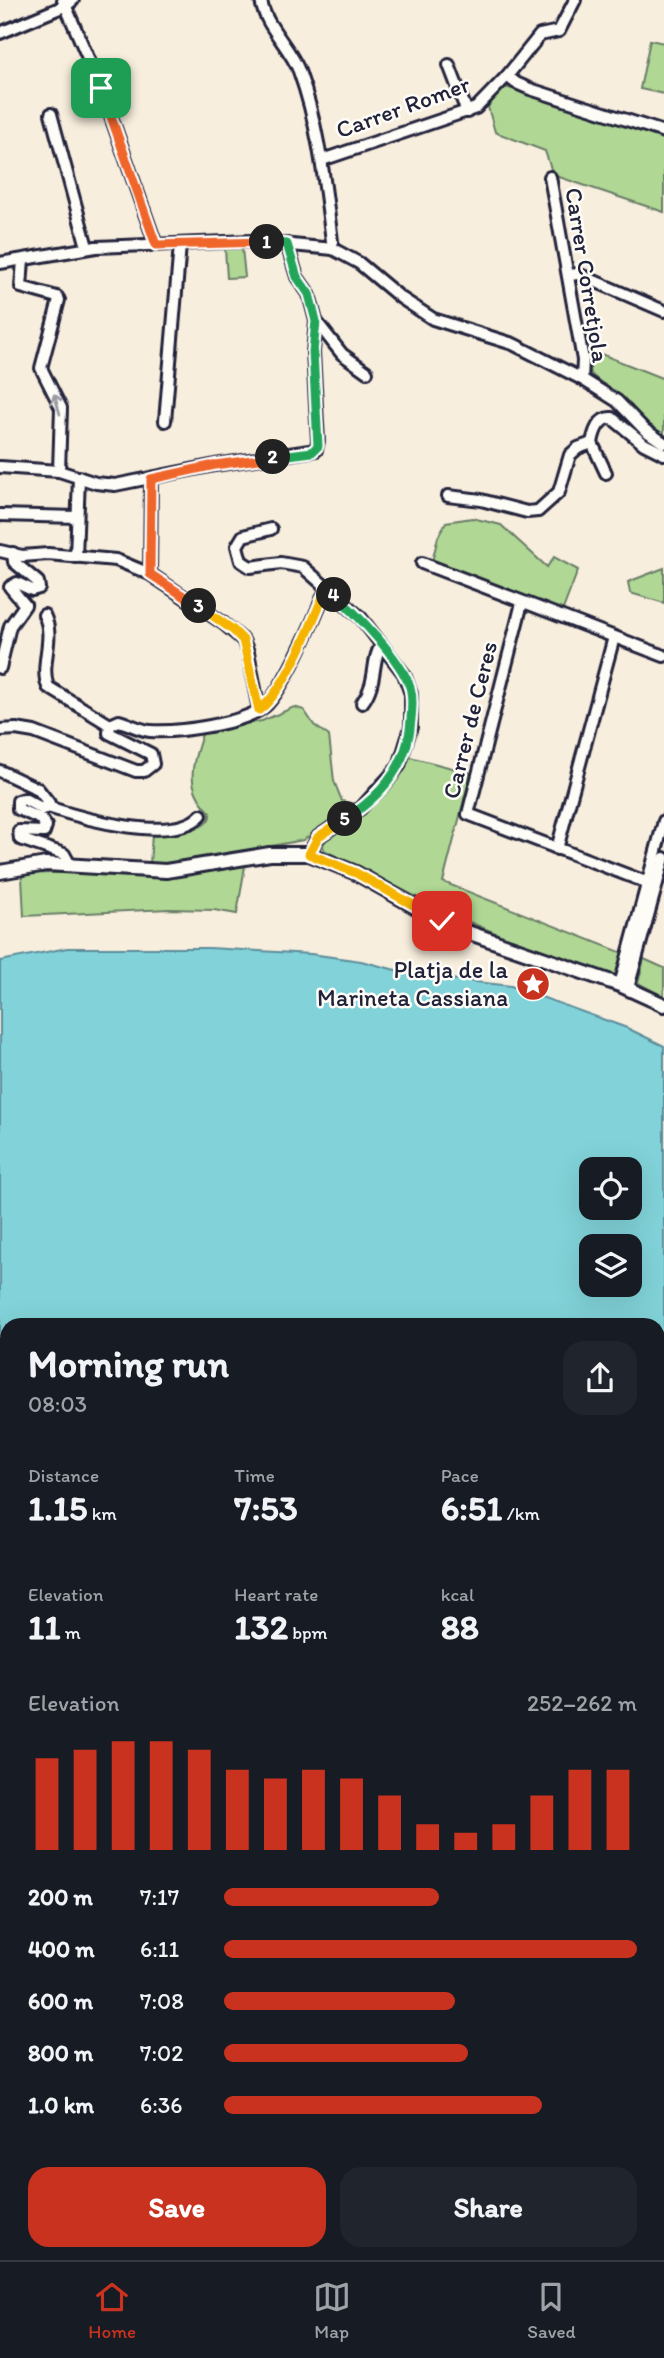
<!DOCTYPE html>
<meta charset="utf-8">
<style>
body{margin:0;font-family:Itim,sans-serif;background:#20242c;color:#f1f3f6;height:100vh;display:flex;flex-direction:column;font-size:26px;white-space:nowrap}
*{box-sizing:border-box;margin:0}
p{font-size:23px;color:#9ea1a6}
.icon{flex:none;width:38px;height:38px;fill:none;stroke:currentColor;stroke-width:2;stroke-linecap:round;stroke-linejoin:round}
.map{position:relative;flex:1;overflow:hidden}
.details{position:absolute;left:0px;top:1318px;width:665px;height:943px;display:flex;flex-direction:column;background:#171b24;border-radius:21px 21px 0 0;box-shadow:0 7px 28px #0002}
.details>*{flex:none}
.controls{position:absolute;left:579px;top:1157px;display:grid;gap:14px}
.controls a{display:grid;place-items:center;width:63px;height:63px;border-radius:14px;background:#171b24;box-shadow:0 7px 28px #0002;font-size:35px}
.pin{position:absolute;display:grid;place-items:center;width:60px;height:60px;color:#fff;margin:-30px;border-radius:14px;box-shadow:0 4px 10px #0006}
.km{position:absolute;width:35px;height:35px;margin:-18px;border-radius:50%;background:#222;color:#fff;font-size:19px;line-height:35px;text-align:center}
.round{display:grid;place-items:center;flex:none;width:74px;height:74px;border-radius:21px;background:#20242c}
.summary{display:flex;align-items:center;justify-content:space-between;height:119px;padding:0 28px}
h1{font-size:38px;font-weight:700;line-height:52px}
.figures{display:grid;grid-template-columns:repeat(3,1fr);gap:10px;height:119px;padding:7px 28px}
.figures div{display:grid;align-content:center}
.figures b{font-size:35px;font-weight:700}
.figures small{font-size:19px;font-weight:400}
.figures p{font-size:19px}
.chart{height:196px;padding:14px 28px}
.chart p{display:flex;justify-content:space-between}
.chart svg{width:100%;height:126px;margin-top:7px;stroke:#c8321e;stroke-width:6}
.action{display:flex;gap:14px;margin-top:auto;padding:14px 28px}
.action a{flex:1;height:80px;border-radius:21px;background:#c8321e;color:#fff;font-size:28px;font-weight:700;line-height:80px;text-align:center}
.action a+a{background:#20242c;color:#f1f3f6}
ul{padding:0 28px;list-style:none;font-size:23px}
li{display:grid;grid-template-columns:112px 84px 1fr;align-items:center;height:52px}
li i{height:18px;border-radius:9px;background:#c8321e}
.menu{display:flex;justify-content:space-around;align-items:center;height:98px;border-top:2px solid #363941;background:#171b24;font-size:19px;color:#9ea1a6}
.menu a{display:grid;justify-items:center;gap:4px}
.menu .current{color:#c8321e}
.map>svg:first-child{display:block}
</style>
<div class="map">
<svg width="664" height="2260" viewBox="0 0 664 2260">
<rect width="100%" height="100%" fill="#f8eedd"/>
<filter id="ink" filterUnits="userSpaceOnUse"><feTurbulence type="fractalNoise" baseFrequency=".0143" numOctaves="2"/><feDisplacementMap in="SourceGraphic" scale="14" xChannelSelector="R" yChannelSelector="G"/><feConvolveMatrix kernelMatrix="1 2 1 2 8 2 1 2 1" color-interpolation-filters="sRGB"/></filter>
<g filter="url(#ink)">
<!-- green -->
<g fill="#b0d894" stroke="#697d68" stroke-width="2">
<path d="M650,40L664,43V94L640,89Z"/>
<path d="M503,87L534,93L664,136V212L553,175L545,151L495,132L488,107Z"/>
<path d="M242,248L245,277L227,278L225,249Z"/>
<path d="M586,348L664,379V437L591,374Z"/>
<path d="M472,518L501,525L547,567L554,557L578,570L562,612L432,562L438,537L446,522Z"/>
<path d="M664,568V603L630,593L628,582Z"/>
<path d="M294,707L304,710L314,725L329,736L334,781L342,801L357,804L303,840L214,857L150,865L152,833C167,832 213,834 210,812C183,785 193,764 203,731L262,721Z"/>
<path d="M410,757L471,773L443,882L623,953L618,973L614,975L500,935L448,913L324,850L323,845L327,838C358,815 396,796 410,757Z"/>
<path d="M245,866L237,914L214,910L169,909L24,916L22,877L25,874L76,872L168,877Z"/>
<path d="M644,959L664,968V997L638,983Z"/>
</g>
<!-- water -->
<path fill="#81d3d9" stroke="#5b8c9a" stroke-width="2" fill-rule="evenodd" d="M67,948H210L311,954L361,961L415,975L511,986L627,1028L664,1046V2260H0V961ZM592,1169H630V1208H592ZM592,1246H630V1284H592ZM7,1325H658V2254H7Z"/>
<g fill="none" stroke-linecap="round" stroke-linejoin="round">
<!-- minor casing -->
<g stroke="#22223b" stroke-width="16">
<g id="minor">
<path d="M63,0L101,88L156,245"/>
<path d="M261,0C264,25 290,47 299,71C320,129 325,188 333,249"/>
<path d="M0,33L67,5L73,0"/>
<path d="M449,65L467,112"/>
<path d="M507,76L516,83L530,89L664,132"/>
<path d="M51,114L87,247"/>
<path d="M322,160L476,108L507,76L540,35L559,31L575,0"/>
<path d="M550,177L583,360L582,379"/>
<path d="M23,260L21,287L57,297L59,300L41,368L61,408L59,471"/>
<path d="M0,263L96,247L251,241L333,249L359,263L401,298L433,319L513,344L582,379L617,401L645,430L664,443"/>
<path d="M569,275L578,274L664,311"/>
<path d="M316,321L342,354L367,372"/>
<path d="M165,421L180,245"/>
<path d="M0,467L59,471L96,483L115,485L215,465L316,450L318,441L313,352L316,321L309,294L297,277L287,244"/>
<path d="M606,473L592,443C594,432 599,417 612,418L644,444L664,454"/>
<path d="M448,496L481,500L527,512L538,511L559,492L570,455L578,448L592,443"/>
<path d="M0,515L77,517"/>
<path d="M271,529L243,536L237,546L241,561L250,567L281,563L303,567L361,618L404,674L411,694V727L399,766L361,808L318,837L309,854"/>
<path d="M0,551L22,556L48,554L116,560L150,574L223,623L243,640L248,652L259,710"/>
<path d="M76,557L79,477"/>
<path d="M422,563L664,656"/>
<path d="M150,574L151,479"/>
<path d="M522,603L468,814L656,886"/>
<path d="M0,668L10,626L25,605L10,587L17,583L32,590L39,588L38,582L14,562L13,553"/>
<path d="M362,703C378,682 371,659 381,646"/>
<path d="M110,725L119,721C130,724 139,730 150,731C177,733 242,724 264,707C284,690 316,615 326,589"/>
<path d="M0,730L16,729L34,732L136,771H144L153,764L151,754L109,733L110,725L48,687C39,664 56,638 44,615"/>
<path d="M0,771L38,789L49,803L48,807L43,809L24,799L18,801V809L41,819L46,826L44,832L19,831L20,839L64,854L70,865"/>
<path d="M48,807C81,818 174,845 201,815"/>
<path d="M557,849L614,637"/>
<path d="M620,985L664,821"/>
<path d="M628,988L664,858"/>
</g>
</g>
<!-- tertiary casing -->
<g stroke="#22223b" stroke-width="18">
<path id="tertiary" d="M0,872L46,864L166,871L270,854H309L356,873L437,919L464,931L620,985L664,1005"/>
</g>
<!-- minor -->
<use href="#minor" stroke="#fdfcf7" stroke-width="10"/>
<!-- tertiary -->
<use href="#tertiary" stroke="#fdfcf7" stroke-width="12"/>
</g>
<!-- one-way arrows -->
<defs><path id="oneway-shaft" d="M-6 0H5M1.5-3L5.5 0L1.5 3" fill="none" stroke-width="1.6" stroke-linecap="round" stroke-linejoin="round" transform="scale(1.75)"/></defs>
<use stroke="#9a9aa2" href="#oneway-shaft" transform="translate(57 404) rotate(-106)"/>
</g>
<g fill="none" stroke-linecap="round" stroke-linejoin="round" filter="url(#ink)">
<!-- split-1 casing -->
<g stroke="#fff" stroke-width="14">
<path id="split-1" d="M101,88L156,245L267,242"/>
</g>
<!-- split-2 casing -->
<g stroke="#fff" stroke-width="14">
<path id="split-2" d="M267,242L287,244L297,277L309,294L316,321L313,352L318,446L312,452L273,457"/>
</g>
<!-- split-3 casing -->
<g stroke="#fff" stroke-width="14">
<path id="split-3" d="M199,606L150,574L151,479L215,465L273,457"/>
</g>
<!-- split-4 casing -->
<g stroke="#fff" stroke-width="14">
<path id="split-4" d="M199,606L233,630L243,640L259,710C285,692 314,619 326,589L334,595"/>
</g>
<!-- split-5 casing -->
<g stroke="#fff" stroke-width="14">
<path id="split-5" d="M334,595C356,612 401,660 410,687C413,697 412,708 411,719C409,763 382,796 345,819"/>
</g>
<!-- split-6 casing -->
<g stroke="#fff" stroke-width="14">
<path id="split-6" d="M345,819L318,837L309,854L356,873L442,921"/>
</g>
<!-- split-1 -->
<use href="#split-1" stroke="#f0652b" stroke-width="9"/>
<!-- split-2 -->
<use href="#split-2" stroke="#22a559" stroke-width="9"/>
<!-- split-3 -->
<use href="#split-3" stroke="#f0652b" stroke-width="9"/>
<!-- split-4 -->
<use href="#split-4" stroke="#f5b400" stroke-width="9"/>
<!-- split-5 -->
<use href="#split-5" stroke="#22a559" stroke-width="9"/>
<!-- split-6 -->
<use href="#split-6" stroke="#f5b400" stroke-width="9"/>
</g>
<!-- icons -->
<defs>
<g id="sight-disc" transform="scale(1.75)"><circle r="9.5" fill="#c8321e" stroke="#fdfcf7"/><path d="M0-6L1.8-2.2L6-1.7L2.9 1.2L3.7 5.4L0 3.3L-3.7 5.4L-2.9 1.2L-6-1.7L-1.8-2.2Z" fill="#fff"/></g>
</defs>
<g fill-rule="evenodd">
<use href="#sight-disc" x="533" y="984"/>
</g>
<g text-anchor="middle" stroke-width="5" stroke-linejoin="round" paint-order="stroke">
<!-- street labels -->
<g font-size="24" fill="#22223b" stroke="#fdfcf7">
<text transform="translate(403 107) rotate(-20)" y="8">Carrer Romer</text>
<text transform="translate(587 275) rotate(81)" y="8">Carrer Corretjola</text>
<text transform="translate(470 720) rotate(-76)" y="8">Carrer de Ceres</text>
</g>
<!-- poi labels -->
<g font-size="24" fill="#22223b" stroke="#fdfcf7" text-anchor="end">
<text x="508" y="978">Platja de la<tspan x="508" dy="28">Marineta Cassiana</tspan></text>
</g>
</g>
</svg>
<div class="controls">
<a><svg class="icon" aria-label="locate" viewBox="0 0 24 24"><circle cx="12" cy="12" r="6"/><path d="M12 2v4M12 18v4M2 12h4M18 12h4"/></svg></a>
<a><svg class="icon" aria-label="layers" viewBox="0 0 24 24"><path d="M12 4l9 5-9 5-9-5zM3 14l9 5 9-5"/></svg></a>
</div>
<div class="pin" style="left:101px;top:88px;background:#1e9e55"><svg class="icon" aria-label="arrive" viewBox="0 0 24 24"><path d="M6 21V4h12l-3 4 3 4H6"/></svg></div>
<div class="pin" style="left:442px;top:921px;background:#d93025"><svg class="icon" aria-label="check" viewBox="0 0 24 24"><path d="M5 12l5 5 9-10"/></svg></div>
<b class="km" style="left:267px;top:242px">1</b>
<b class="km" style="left:273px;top:457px">2</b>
<b class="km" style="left:199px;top:606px">3</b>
<b class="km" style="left:334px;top:595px">4</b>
<b class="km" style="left:345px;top:819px">5</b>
<section class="details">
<div class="summary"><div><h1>Morning run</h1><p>08:03</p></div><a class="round"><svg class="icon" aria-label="share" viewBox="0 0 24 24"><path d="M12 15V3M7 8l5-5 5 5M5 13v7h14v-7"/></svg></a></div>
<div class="figures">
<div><p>Distance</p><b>1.15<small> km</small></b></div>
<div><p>Time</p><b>7:53</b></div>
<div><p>Pace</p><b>6:51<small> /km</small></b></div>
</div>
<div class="figures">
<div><p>Elevation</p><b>11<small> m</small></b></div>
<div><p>Heart rate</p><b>132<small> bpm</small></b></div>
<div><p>kcal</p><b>88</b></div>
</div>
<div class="chart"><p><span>Elevation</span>252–262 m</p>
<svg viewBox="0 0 160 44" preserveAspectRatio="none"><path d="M5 44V12M15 44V9M25 44V6M35 44V6M45 44V9M55 44V16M65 44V19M75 44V16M85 44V19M95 44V25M105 44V35M115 44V38M125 44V35M135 44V25M145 44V16M155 44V16"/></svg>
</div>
<ul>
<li><b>200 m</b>7:17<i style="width:52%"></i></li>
<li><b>400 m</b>6:11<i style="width:100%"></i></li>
<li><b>600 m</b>7:08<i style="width:56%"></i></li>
<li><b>800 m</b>7:02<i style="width:59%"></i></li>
<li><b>1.0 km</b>6:36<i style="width:77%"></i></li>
</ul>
<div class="action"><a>Save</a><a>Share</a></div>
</section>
</div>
<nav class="menu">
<a class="current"><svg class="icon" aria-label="home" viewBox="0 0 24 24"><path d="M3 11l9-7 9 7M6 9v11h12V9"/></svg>Home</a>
<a><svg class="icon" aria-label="map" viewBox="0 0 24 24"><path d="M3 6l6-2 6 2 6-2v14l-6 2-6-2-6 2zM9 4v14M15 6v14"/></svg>Map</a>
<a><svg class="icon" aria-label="saved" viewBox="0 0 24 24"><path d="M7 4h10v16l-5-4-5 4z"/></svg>Saved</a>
</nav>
